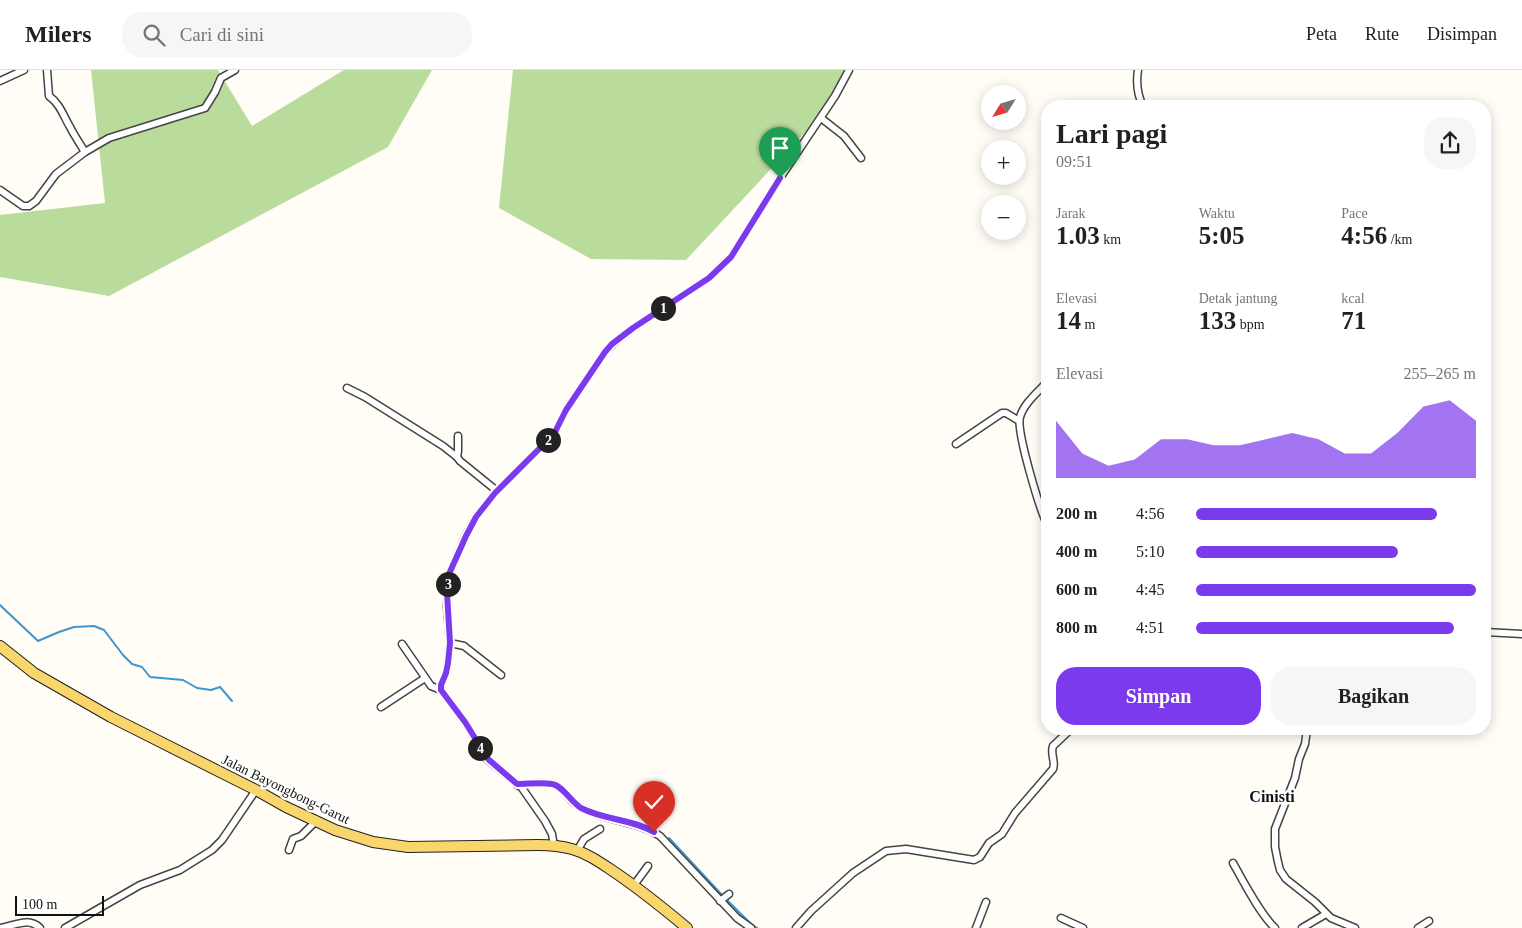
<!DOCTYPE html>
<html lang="id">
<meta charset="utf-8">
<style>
body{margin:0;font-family:Georgia,serif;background:#f6f6f6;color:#202124;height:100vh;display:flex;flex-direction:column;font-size:19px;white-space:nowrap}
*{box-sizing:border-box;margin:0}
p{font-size:16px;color:#757577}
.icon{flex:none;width:28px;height:28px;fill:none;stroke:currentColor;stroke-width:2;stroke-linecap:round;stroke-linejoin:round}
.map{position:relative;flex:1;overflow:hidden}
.side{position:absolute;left:1041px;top:30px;width:450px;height:635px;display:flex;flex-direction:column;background:#fff;border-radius:20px;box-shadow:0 2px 12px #0003}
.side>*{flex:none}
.needle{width:32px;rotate:233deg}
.controls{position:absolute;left:981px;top:15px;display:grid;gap:10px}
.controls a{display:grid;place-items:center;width:45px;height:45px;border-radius:50%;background:#fff;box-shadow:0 2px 12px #0003;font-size:25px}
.scale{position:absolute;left:15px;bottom:12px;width:89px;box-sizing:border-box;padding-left:5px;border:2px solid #111;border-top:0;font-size:14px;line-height:18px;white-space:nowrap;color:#111;-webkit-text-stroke:4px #fff;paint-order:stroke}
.pin{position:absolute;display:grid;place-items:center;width:42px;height:42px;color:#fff;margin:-51px -21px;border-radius:50% 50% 50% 0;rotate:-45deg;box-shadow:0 0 5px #0007}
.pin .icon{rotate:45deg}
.km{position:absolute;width:25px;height:25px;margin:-12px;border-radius:50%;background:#222;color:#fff;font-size:14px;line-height:25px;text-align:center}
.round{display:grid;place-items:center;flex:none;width:52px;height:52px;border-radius:20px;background:#f6f6f6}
.overview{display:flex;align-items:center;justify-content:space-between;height:85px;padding:0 15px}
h1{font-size:28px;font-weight:800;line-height:38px}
.figures{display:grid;grid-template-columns:repeat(3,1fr);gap:8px;height:85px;padding:5px 15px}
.figures div{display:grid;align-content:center}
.figures b{font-size:25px;font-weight:800}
.figures small{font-size:14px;font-weight:400}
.figures p{font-size:14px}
.chart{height:140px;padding:10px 15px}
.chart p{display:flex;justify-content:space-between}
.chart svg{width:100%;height:90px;margin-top:5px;fill:#7c3aed;opacity:.7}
.primary-button{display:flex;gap:10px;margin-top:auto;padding:10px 15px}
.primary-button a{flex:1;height:58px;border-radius:20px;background:#7c3aed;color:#fff;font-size:20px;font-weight:800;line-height:58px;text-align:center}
.primary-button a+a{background:#f6f6f6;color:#202124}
ul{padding:0 15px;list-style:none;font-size:16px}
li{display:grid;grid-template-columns:80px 60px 1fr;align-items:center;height:38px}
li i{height:12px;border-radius:6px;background:#7c3aed}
header{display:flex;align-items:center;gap:30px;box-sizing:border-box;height:70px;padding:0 25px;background:#fff;border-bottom:1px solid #e0e0e0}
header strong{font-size:24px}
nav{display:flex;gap:28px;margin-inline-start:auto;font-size:18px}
.search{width:350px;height:45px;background:#f6f6f6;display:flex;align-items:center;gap:12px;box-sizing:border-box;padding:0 18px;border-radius:20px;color:#757577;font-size:19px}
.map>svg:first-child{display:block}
</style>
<header>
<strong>Milers</strong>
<div class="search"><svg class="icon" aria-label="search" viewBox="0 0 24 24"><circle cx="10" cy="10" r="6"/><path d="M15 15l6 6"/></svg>Cari di sini</div>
<nav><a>Peta</a><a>Rute</a><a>Disimpan</a></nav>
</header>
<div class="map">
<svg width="1522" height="858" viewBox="0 0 1522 858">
<rect width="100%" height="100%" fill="#fffdf5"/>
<!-- forest -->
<g fill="#b9dc9c">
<path d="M91,0H218L252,56L344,0H432L388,77L109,226L0,207V145L105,133Z"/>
<path d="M513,0H851L845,6L811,56L686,190L591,189L499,138Z"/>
</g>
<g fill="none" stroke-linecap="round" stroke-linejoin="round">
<!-- stream -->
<g stroke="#3f96cf" stroke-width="2">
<path d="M0,535L38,571L59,562L74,557L94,556L104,560L123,585L132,594L142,597L150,607L183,610L197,618L211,620L220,617L232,631"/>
<path d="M669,768L723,826"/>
<path d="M726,829L751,854L757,858"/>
</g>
<!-- minor casing -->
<g stroke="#444" stroke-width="9">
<g id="minor">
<path d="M47,0L49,26C60,34 63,45 70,57C74,65 80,74 85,82"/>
<path d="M1138,0C1136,13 1137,24 1143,36"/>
<path d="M0,11L24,0"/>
<path d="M821,48L844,66L861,88"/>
<path d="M0,120L23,136H29L36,131L56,104L85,82L109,68L205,38L215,22L221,8L235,0"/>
<path d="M1048,311C1038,322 1024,333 1020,347C1016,361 1040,441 1048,456"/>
<path d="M347,318L365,327L443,376L457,387"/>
<path d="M458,366V381L457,387L460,391L497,421"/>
<path d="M956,374L1002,343H1006L1019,351"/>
<path d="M1485,562L1522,564"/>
<path d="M450,573L464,576L501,605"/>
<path d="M402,574L431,616L441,620"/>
<path d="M381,637L425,608"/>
<path d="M1307,659L1305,674L1299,689L1295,708L1275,759V777L1278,792L1280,800L1286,809L1315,832L1331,848L1355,858"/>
<path d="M517,715C527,714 548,711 556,715C562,718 567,726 572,731C575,735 580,737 584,739C609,752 637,751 660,766L737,848L751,858"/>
<path d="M554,776L552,764L545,751L522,718L487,689L465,652L441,620V615L446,603L448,593L450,573L447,536L449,504L466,465L476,447L495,423L554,364L566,340L605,282L613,274L633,258L709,208L731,187L780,108L835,26L849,0"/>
<path d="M289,780L293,769L301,766L316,751"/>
<path d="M577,781L584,769L600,759"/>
<path d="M1233,793C1243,811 1260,844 1275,858"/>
<path d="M634,815L648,796"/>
<path d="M720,831L729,824"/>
<path d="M1061,848L1083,858"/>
<path d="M1,858C15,855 29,847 40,858"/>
<path d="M65,858L140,815L180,800L212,780L222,770L256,720"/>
<path d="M796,858L811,841L853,803L886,781L906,779L974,790L980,787L989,773L1002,764L1015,743L1053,699C1056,692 1050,684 1053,676L1071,659"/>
<path d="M976,858L986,832"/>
<path d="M1302,858L1326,844"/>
<path d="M1418,858L1429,851"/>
</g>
</g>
<!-- primary casing -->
<g stroke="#222" stroke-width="12">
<path id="primary" d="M0,576L34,603L111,647L256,720L286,737L335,760L373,772L408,777L538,775C550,775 561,776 572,779C586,783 598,791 610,799C637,817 662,837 687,858"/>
</g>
<!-- minor -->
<use href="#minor" stroke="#fff" stroke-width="6"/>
<!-- primary -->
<use href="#primary" stroke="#f9d66b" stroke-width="10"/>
</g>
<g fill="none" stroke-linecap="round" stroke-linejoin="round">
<!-- route casing -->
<g stroke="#fff" stroke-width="10">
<path id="route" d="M654,762C632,749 604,750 581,738C571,732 562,715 552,714C541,712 528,714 517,714L488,689L465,652L441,620V615L446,603L448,593L450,573L447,523L449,504L466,466L476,447L495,423L554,364L566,340L605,282L612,274L633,258L709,208L731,187L780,108"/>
</g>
<!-- route -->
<use href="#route" stroke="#7c3aed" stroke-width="6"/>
</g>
<g text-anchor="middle" stroke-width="5" stroke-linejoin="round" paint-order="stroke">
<!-- street labels -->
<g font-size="14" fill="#111" stroke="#fff">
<text transform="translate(286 719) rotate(26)" y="5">Jalan Bayongbong-Garut</text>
</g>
<!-- quarter labels -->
<g font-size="16" font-weight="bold" fill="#111" stroke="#fff">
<text x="1272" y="732">Cinisti</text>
</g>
</g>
</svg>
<div class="controls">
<a><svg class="needle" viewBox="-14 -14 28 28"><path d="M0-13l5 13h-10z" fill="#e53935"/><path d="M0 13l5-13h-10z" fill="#757577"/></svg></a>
<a>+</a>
<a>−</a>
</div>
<div class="scale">100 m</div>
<div class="pin" style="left:780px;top:108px;background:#1e9e55"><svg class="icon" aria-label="arrive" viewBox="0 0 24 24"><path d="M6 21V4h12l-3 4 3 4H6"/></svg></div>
<div class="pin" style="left:654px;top:762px;background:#d93025"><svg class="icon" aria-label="check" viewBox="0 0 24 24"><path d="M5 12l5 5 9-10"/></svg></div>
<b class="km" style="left:663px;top:238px">1</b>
<b class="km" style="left:548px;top:370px">2</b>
<b class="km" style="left:448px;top:514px">3</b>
<b class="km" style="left:480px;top:678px">4</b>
<section class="side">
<div class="overview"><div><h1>Lari pagi</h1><p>09:51</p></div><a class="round"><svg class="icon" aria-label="share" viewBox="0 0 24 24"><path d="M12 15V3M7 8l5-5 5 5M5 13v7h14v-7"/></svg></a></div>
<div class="figures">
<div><p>Jarak</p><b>1.03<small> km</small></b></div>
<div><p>Waktu</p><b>5:05</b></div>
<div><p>Pace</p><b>4:56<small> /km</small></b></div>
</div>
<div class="figures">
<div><p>Elevasi</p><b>14<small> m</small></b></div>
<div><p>Detak jantung</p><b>133<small> bpm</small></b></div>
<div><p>kcal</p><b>71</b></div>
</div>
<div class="chart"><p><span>Elevasi</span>255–265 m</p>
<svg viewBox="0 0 160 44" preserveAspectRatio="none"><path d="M0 44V16L10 32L20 38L30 35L40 25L50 25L60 28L70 28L80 25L90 22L100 25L110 32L120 32L130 22L140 9L150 6L160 16V44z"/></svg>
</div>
<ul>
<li><b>200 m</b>4:56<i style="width:86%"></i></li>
<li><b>400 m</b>5:10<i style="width:72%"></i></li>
<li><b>600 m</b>4:45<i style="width:100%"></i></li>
<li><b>800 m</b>4:51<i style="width:92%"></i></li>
</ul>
<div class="primary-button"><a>Simpan</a><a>Bagikan</a></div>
</section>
</div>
